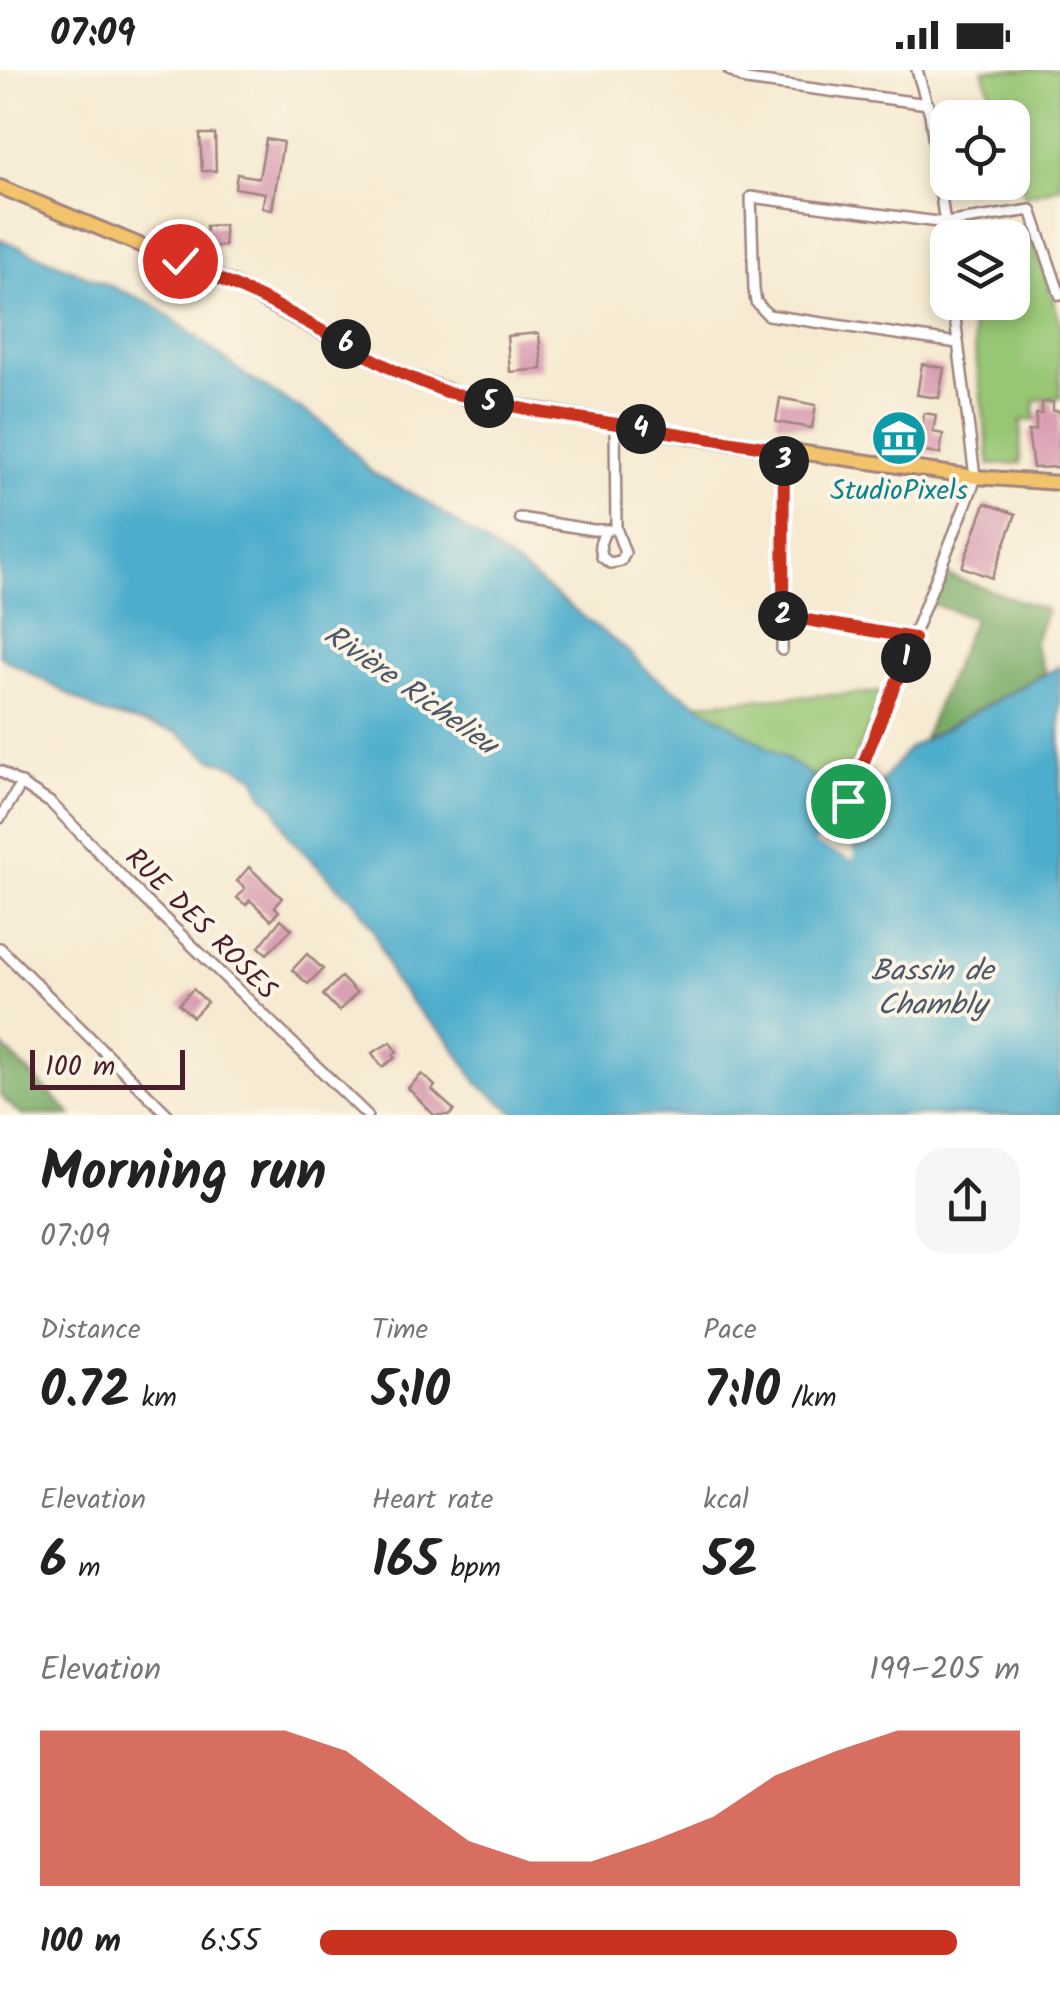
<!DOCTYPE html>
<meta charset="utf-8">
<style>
body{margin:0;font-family:Kalam,sans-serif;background:#f6f6f6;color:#222;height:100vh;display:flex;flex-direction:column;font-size:38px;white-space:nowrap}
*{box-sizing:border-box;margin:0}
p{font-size:32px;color:#767676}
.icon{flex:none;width:55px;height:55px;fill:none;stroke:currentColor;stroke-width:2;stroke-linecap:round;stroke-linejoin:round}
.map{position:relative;height:1045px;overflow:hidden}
.drawer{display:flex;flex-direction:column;background:#fff;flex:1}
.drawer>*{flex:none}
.buttons{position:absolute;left:930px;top:30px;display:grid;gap:20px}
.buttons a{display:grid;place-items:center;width:100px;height:100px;border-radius:20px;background:#fff;box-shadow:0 5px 15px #0003;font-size:50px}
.scale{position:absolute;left:30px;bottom:25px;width:155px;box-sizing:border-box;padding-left:10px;border:5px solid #4a1f2b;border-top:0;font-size:28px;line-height:35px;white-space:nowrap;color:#4a1f2b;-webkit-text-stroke:8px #fcf5e5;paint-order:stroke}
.pin{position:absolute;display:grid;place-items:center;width:85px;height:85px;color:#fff;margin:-42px;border:5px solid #fff;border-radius:50%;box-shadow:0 2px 10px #0007}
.km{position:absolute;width:50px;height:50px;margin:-25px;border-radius:50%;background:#222;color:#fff;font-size:28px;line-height:50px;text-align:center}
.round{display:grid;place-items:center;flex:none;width:105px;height:105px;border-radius:30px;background:#f6f6f6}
.head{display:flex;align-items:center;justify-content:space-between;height:170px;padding:0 40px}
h1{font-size:55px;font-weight:700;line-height:75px}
.metrics{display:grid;grid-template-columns:repeat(3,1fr);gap:15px;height:170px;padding:10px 40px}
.metrics div{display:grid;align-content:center}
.metrics b{font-size:50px;font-weight:700}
.metrics small{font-size:28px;font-weight:400}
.metrics p{font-size:28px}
.chart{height:280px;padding:20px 40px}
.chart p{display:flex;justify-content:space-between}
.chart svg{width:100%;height:180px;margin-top:10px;fill:#c8321e;opacity:.7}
ul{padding:0 40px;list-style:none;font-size:32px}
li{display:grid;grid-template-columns:160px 120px 1fr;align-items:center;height:75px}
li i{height:25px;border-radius:12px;background:#c8321e}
.status{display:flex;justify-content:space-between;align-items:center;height:70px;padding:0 50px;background:#fff;direction:ltr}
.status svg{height:28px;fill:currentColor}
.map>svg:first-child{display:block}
</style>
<div class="status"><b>07:09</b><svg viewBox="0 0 49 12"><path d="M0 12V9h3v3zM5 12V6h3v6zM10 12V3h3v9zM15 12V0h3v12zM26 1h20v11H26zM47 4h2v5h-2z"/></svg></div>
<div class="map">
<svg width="1060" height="1045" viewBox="0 0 1060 1045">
<rect width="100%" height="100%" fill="#fcf5e5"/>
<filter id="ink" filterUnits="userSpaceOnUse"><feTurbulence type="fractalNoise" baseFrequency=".01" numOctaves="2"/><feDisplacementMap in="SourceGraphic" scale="20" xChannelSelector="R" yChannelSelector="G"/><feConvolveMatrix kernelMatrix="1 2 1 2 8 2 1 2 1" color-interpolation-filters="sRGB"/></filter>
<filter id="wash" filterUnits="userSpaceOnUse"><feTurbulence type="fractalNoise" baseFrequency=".0048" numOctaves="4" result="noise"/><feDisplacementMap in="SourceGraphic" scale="40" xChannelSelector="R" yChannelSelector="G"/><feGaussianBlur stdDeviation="2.25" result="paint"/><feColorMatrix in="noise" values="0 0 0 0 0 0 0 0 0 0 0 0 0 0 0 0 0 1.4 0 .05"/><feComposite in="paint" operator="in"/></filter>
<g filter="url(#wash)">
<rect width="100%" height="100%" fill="#f6ead2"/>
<!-- green -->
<g fill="#97c675" stroke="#707250" stroke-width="2.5">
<path d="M983,0H1060V117L1025,126L1013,89L1012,48L998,47Z"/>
<path d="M1028,154L1060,251V328L1035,330L1034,350L1021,351L1020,393L990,395L969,233L1012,232V168L960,167Z"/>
<path d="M884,622L840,723L696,633Z"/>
</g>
<!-- forest -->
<g fill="#79ab66" stroke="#626548" stroke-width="2.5">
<path d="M944,504L1047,540L1034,573L1045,602L923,670L974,548L932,534Z"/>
<path d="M0,974L72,1045H21L0,1026Z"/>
</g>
<!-- water -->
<path fill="#4eadcc" stroke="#4c667c" stroke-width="2.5" d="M0,169L153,234L245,305L320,351L352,380L371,402L422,429L514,493L630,583L650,604L840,723L818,748L824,754L815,773L852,790V781L871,739L868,736L879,715L908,679L1060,596V1045H518L479,1015L446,966L422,945L394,911L373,858L354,829L344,823L289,767L275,737L263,726L256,708L240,698L211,689L177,662L102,643L0,586Z"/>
<!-- pier -->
<path fill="#f6ead2" d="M840,723L845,725L825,748L829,755L821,771L847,782L865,741L863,734L868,736L872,739L852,780L855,782L853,790L815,774L824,754L818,749Z"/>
<g id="blocks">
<!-- building -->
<g fill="#d99fb3">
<path d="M200,64H215L216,101H202Z"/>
<path d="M266,69L283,72L272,140L262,138L265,123L235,118L237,104L259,108Z"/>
<path d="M224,155L225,176L207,177L206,156Z"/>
<path d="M539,263L542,299L510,302L507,266Z"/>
<path d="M922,294L944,298L939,328L917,325Z"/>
<path d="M780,328L816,335L812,358L776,352Z"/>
<path d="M1042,332H1053V341H1060L1058,397L1033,398L1028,361L1036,360V344H1042Z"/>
<path d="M924,343L936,345L933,362L943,364L940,384L905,379L904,384L886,382L890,355L922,358Z"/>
<path d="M985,433L1016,444L992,508L962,497Z"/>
<path d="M249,797L282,828L275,837L279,841L271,850L250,830L246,835L237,828L245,818L237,811Z"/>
<path d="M281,849L292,859L267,884L259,877Z"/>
<path d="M307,884L323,899L308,914L292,900Z"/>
<path d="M341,907L357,923L339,941L323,925Z"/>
<path d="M193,919L207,932L193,947L179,934Z"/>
<path d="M391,972L397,982L393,985L395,988L382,997L372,983Z"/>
<path d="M422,1004L435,1016L432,1020L454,1040L450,1045H434L408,1018Z"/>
</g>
</g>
</g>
<g filter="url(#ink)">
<use href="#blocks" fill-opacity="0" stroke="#a0847e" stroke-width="2.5"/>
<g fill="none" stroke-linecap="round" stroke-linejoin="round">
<!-- street casing -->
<g stroke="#a0847e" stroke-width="14">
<g id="street">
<path d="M729,0L746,10L928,34"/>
<path d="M917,0L930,44L948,177"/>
<path d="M958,273L768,245L756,232L754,220L751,127L945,153L1031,140L1060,225"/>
<path d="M520,448L593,460H609"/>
<path d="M605,461L600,474L602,487L610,493L621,491L625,483L616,458L615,355"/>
<path d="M783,546L914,568"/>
<path d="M782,580L784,380"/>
<path d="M0,701L51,733L140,825L367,1045"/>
<path d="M847,731L973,416L975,407L953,232"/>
<path d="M0,748L22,713"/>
<path d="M0,878L168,1045"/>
</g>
</g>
<!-- primary casing -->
<g stroke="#a0847e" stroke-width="18">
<path id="primary" d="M0,117L229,212L397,302L464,327L686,366L975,407L1060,413"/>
</g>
<!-- street -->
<use href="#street" stroke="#fff" stroke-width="9"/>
<!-- primary -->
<use href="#primary" stroke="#f2c36a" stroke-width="12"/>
</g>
</g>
<g fill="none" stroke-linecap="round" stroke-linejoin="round" filter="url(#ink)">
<!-- route casing -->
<g stroke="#fff" stroke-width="20">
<path id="route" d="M180,191L270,232L397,302L446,322L540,342L784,380L783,546L914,568L848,731"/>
</g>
<!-- route -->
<use href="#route" stroke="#c8321e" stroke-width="12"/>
</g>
<!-- icons -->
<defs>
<g id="museum-disc" transform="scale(2.875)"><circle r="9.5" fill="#0f9aa8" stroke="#fcf5e5"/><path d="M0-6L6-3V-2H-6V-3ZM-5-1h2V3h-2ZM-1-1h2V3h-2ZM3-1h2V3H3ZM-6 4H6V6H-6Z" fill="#fff"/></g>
</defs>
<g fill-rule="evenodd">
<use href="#museum-disc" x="899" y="368"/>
</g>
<g text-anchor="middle" stroke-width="8" stroke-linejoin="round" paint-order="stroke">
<!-- culture labels -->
<g font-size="28" fill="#0d838f" stroke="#fcf5e5">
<text x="899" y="429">StudioPixels</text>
</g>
<!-- street labels -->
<g font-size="28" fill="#4a1f2b" stroke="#fcf5e5">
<text transform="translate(202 853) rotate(45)" y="10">RUE DES ROSES</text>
</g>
<!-- water labels -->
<g font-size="30" font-style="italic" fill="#4c586b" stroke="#fcf5e5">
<text transform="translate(411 619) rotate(35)" y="10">Rivière Richelieu</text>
<text x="932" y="910">Bassin de<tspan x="932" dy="34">Chambly</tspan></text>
</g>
</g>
</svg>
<div class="buttons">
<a><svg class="icon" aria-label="locate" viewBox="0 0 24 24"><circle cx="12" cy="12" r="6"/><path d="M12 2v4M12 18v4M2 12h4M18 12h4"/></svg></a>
<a><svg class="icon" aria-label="layers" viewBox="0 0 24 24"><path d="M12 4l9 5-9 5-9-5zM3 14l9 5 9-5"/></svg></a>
</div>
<div class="scale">100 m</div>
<div class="pin" style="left:848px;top:731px;background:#1e9e55"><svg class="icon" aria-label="arrive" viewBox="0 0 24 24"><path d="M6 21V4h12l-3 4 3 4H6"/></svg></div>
<div class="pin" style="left:180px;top:191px;background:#d93025"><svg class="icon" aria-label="check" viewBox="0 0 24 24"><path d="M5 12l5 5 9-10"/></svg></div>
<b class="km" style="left:906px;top:588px">1</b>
<b class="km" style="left:783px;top:546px">2</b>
<b class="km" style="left:784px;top:391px">3</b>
<b class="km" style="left:641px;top:359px">4</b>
<b class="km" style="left:489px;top:333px">5</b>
<b class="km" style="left:346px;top:274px">6</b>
</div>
<section class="drawer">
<div class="head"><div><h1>Morning run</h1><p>07:09</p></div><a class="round"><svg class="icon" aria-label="share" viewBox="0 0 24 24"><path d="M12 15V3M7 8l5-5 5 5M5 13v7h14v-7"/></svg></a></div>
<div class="metrics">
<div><p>Distance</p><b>0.72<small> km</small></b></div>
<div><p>Time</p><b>5:10</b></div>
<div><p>Pace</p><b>7:10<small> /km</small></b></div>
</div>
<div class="metrics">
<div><p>Elevation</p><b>6<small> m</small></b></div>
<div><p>Heart rate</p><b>165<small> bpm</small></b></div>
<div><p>kcal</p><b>52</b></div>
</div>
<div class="chart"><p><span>Elevation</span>199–205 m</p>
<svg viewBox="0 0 160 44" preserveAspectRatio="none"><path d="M0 44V6L10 6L20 6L30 6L40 6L50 11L60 22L70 33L80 38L90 38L100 33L110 27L120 17L130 11L140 6L150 6L160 6V44z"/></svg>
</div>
<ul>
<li><b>100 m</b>6:55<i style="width:91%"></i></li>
</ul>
</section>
